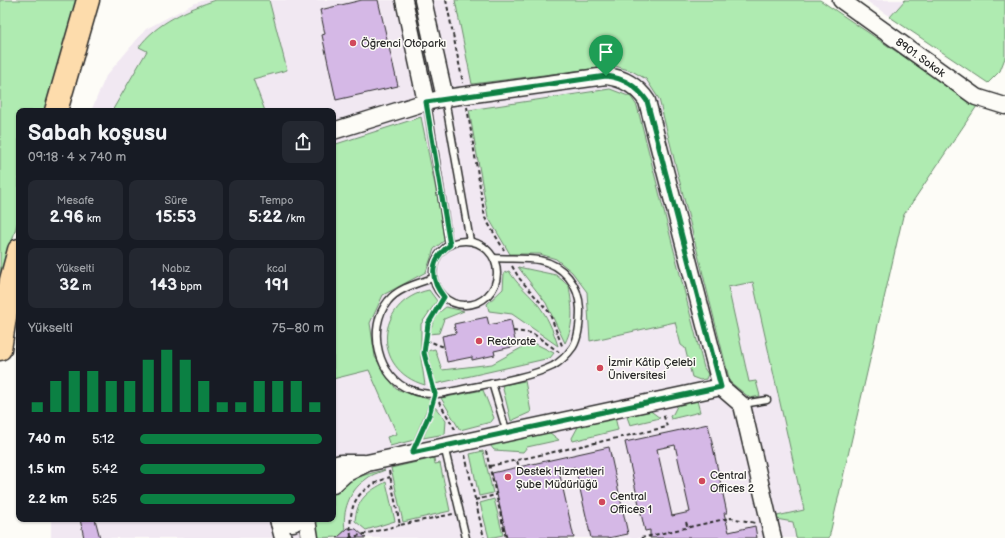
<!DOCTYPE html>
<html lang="tr">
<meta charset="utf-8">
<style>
body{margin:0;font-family:"Balsamiq Sans",sans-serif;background:#242831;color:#f1f3f6;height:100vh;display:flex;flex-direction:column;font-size:15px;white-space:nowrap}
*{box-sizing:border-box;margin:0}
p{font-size:13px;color:#9ea1a6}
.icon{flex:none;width:22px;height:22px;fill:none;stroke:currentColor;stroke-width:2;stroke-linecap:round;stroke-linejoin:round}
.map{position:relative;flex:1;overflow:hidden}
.drawer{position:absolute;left:16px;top:108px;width:320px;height:414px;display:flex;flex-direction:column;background:#171b24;border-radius:8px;box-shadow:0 1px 3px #0004}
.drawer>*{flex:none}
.pin{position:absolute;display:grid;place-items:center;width:34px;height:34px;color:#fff;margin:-41px -17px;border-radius:50% 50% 50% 0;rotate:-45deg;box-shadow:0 0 4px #0007}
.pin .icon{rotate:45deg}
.round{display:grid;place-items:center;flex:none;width:42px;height:42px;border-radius:8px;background:#242831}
.summary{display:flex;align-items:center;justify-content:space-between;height:68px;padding:0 12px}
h1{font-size:22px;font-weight:700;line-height:30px}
.stats{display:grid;grid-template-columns:repeat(3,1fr);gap:6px;height:68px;padding:4px 12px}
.stats div{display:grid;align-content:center;border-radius:8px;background:#242831;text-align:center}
.stats b{font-size:17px;font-weight:700}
.stats small{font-size:11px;font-weight:400}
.stats p{font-size:11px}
.chart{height:112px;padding:8px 12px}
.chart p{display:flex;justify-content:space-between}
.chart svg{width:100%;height:72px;margin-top:4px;stroke:#0b8043;stroke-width:6}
ul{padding:0 12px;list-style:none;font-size:13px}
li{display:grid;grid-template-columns:64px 48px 1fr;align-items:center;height:30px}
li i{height:10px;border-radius:5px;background:#0b8043}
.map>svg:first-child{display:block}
</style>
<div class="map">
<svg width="1005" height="538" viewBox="0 0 1005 538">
<rect width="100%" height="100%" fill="#fdfcf7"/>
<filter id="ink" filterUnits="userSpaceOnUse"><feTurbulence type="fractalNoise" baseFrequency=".025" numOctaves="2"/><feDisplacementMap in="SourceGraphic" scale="8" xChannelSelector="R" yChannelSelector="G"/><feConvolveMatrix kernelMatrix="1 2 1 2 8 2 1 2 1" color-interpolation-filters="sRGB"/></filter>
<g filter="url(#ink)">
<!-- built -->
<g fill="#f1e8f2">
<path d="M205,0H820L977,106L903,216L829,538H51V519H333V111H91L106,76L146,29L193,4Z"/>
<path d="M865,0H905L890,17Z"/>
</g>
<!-- green -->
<g fill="#afebb1" stroke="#6d8b6e">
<path d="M0,0H80L49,111H19V217L9,252L0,303Z"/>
<path d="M216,0H269L287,70L253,79L265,111H112L147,51L139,47C156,23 188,9 216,0Z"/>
<path d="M455,0H820L977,106L903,216L829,538H796L793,522L776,519L777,516L804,510L753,282L728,287L749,382L756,381L760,396L750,398L730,382L659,99L646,79L632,71L615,66L472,84Z"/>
<path d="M905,0H1005V58L1000,71L988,83L890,17Z"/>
<path d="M610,89L631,97L637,106L704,368L708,374L706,379L700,380L692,377L685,348L681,345L675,322L590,341L587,292L572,272L556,259L540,254H510L488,217L469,110Z"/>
<path d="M421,117L446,239L434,249L426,272L383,295L370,323L375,357L396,389L431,400L414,440L390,446L387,437L397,434L369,370L333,379V145Z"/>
<path d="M518,267L556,275L569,286C572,306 575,324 565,343L546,303Z"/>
<path d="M509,271C516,283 527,292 536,302C547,315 553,330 558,346L512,314L489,311L487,304L503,289L504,273Z"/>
<path d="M429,290L437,301L421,324V358L425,385C371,370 375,301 429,290Z"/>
<path d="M446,307L464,311L444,319L439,333L428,334L437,314Z"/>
<path d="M532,342L554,353L550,358L435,384L427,351L435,349L442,370L492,364Z"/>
<path d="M525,381L531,412L511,421L502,385Z"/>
<path d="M483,390L494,418L491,422L460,430L441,398Z"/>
<path d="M696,397L700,412L671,419L670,416L673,414L679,402Z"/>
<path d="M435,407L446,421L445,434L423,438Z"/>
<path d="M648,409L660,418L630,425L626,414Z"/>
<path d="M615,417L618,430L573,441L572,438L579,425Z"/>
<path d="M549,432L559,440L527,447L523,452L494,450L490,445Z"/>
<path d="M483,451L493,493L479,496L470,454Z"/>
<path d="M434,458L435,464L440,463L450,511L403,522L391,468Z"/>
<path d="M385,470C378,473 370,475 365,480C349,491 342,512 345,530L340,537L316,538V519H333V494C350,478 362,475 385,470Z"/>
<path d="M386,482L395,521L366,530L355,521C357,499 367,492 386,482Z"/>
<path d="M494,499L503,535L489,538L480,503Z"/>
</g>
<!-- building -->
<g fill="#d5b8e6" stroke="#2b2b2b" fill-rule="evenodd">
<path d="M362,0H378L398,86L336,100L322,35L325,34L320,10Z"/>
<path d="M487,317L489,325L511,320L516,346L494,351L495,355L472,360V357L447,362L442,336L456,333L454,324Z"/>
<path d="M708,424L727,513H724L729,532L755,526L757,538H650V530L645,531L625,442ZM675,445L690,512L672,516L657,449Z"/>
<path d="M609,447L628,534L608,538H591L575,467L559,471L574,538H507L492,473Z"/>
<path d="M80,519H95L100,538H84Z"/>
<path d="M348,528L356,529L366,538H337Z"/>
</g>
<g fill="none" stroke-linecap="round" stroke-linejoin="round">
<!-- service casing -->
<g stroke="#2b2b2b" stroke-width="9">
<g id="service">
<path d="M445,99L470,241"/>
<path d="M427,103L449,245"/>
<circle cx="465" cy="273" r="32"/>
<path d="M433,278C419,283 398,288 388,301C366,328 378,379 411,390C418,393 428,394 435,394C443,394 451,391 459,390C487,384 528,378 553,366C560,362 568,354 573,347C579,337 580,321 580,309C579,285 564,265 539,260C525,258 509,259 494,258"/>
<path d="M492,383L507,433"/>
<path d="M743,404L767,400"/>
<path d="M444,446L466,538"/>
</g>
</g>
<!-- tertiary casing -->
<g stroke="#2b2b2b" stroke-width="19">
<g id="tertiary">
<path d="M404,0L426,102"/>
<path d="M423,0L445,98"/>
<path id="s1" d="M841,0L976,97L1005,106"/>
<path d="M333,131L426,102L445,98L606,76C624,78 637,86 647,101L721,387L367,463L345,474L333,485"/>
<path d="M721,387L742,405L773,538"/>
<path d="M333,465L341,463H363"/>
<path d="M278,519L283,538"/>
<path d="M307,519L310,538"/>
<path d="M279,523H293L300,519"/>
</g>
</g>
<!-- motorway casing -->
<g stroke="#2b2b2b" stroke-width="25">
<g id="motorway">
<path d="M56,111L88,0"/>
<path d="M0,349L11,280L19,250"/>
</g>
</g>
<!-- path -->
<g stroke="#2b2b2b" stroke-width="2" stroke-dasharray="4 3" stroke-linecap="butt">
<path d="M446,0L463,83"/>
<path d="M467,107L485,218L504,250"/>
<path d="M512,266L519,278L549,312L563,348"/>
<path d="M513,331L532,333L559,352"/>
<path d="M426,340L444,347"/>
<path d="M433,385L424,353L428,324L444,297"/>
<path d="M439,402L456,431"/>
<path d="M418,439L433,403"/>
<path d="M486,451L506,538"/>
<path d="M465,455L484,538"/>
<path d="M517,461L519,467"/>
<path d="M490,466L667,427L663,413"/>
<path d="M389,471L400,525L453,514"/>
<path d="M475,500L496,495"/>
<path d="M686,522L688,528"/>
<path d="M351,537C348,502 357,489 390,477"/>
<path d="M349,538L400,525"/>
<path d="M641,538L725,519L731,518L756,523"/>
</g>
<!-- service -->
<use href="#service" stroke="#fdfcf7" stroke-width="6"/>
<!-- tertiary -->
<use href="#tertiary" stroke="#fdfcf7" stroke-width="16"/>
<!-- motorway -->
<use href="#motorway" stroke="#fddcac" stroke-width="22"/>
</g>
</g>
<g fill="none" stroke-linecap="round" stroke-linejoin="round" filter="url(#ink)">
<!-- route casing -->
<g stroke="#fff" stroke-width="8">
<path id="route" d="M606,76C624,78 637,86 647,101L721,387L412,453L429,415L435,394L424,353L428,324L444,297C429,279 430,259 450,245L426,102Z"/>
</g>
<!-- route -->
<use href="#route" stroke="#0b8043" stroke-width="5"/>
</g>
<!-- markers -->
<g fill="#d1495b" stroke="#fdfcf7" stroke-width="1.5">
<circle cx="353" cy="43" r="4"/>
<circle cx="479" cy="341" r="4"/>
<circle cx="600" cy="368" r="4"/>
<circle cx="508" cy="477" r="4"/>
<circle cx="702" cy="481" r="4"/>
<circle cx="602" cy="502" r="4"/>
</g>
<g text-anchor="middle" stroke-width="3" stroke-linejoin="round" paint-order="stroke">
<!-- poi labels -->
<g font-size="11" fill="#2b2b2b" stroke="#fdfcf7" text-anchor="start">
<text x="361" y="47">Öğrenci Otoparkı</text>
<text x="487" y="345">Rectorate</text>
<text x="608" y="366">İzmir Kâtip Çelebi<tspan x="608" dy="13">Üniversitesi</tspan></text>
<text x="516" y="475">Destek Hizmetleri<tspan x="516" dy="13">Şube Müdürlüğü</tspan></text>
<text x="710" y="479">Central<tspan x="710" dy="13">Offices 2</tspan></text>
<text x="610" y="500">Central<tspan x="610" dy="13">Offices 1</tspan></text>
</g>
<!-- street labels -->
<g font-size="11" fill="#2b2b2b" stroke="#fdfcf7">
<text dy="4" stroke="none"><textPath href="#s1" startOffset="98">8901. Sokak</textPath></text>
</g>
</g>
</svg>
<div class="pin" style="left:606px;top:76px;background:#1e9e55"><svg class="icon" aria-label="arrive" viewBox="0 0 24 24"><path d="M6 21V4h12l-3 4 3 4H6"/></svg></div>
<section class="drawer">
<div class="summary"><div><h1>Sabah koşusu</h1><p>09:18 · 4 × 740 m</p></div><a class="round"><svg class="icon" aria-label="share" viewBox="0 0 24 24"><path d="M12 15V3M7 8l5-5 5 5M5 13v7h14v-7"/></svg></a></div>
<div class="stats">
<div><p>Mesafe</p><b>2.96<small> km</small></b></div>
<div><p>Süre</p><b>15:53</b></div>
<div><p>Tempo</p><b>5:22<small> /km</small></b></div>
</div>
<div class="stats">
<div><p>Yükselti</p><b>32<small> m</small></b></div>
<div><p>Nabız</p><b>143<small> bpm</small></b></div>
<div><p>kcal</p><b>191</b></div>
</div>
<div class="chart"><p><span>Yükselti</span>75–80 m</p>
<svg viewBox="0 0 160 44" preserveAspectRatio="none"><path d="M5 44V38M15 44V25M25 44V19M35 44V19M45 44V25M55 44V25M65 44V12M75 44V6M85 44V12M95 44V25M105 44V38M115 44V38M125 44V25M135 44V25M145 44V25M155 44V38"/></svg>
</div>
<ul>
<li><b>740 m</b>5:12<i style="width:99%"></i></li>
<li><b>1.5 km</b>5:42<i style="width:68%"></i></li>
<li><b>2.2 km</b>5:25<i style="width:84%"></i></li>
</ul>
</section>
</div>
